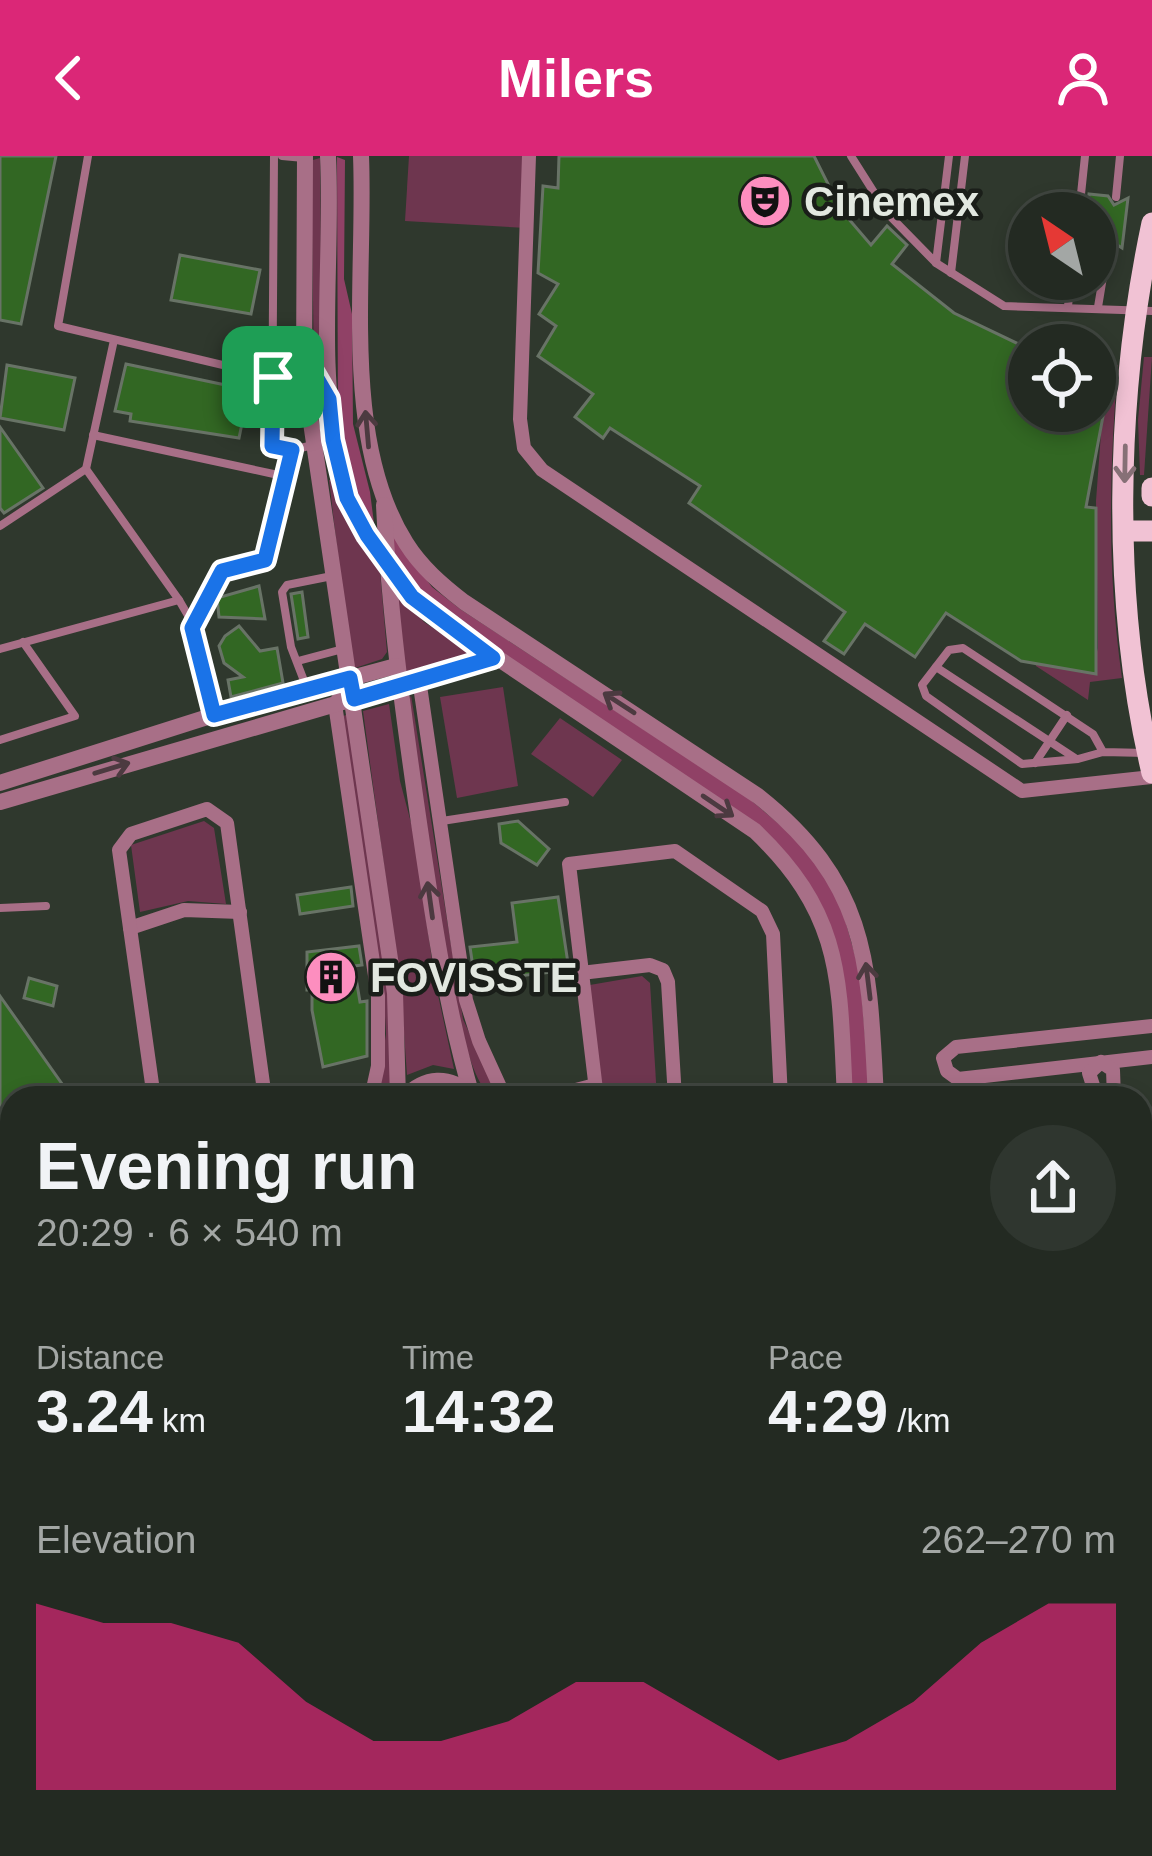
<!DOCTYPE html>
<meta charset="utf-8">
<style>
body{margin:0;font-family:Helvetica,sans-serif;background:#2f362f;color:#f1f3f6;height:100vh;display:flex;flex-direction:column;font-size:45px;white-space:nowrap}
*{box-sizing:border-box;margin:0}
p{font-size:39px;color:#a3a7a5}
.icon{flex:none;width:66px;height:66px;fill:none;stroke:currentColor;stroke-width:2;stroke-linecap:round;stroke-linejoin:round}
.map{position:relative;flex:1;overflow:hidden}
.sheet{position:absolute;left:0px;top:930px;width:1152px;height:771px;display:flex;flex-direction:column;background:#232a22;border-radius:36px 36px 0 0;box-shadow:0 6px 18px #0003,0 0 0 3px #404640}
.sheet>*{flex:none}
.needle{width:78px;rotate:325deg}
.fabs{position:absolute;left:1008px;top:36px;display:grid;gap:24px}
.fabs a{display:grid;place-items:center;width:108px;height:108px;border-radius:50%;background:#232a22;box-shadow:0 6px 18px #0003,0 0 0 3px #404640;font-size:60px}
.pin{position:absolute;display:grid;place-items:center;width:102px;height:102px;color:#fff;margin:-51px;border-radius:24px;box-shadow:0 6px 18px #0006}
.round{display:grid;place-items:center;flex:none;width:126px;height:126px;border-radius:63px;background:#2f362f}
.head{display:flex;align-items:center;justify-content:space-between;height:204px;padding:0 36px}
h1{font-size:66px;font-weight:600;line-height:90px}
.stats{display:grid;grid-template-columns:repeat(3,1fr);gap:18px;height:204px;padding:12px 36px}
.stats div{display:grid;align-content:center}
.stats b{font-size:60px;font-weight:600}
.stats small{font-size:33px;font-weight:400}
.stats p{font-size:33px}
.chart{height:336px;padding:24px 36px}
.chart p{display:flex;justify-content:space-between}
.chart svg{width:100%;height:216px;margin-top:12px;fill:#db2777;opacity:.7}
header{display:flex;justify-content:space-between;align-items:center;height:156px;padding:0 36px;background:#db2777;color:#fff;font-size:54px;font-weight:600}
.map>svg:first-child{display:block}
</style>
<header><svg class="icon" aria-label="back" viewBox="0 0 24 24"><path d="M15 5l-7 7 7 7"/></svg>Milers<svg class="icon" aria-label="person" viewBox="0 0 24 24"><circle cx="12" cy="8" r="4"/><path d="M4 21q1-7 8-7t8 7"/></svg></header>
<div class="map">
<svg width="1152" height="1700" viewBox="0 0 1152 1700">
<rect width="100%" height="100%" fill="#2f382d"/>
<!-- green -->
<g fill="#6e364f">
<path d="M409,0H529L527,72L405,65Z"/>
<path d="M320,2L322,212L318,215L314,209L311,11L313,4Z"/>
<path d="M1144,201H1152L1144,319H1140L1138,264Z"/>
<path d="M1106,209H1118C1109,314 1107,417 1122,522L1090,526L1088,544L1036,510L1035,505L1093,511L1098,492L1096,345Z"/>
<path d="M329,324H334L362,389L380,416L387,496L382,503L355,512L351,510Z"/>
<path d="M395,433L424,466L476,500L405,519Z"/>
<path d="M503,531L518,630L457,642L440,541Z"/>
<path d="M411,539L463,863L497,939L491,940C449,912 418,609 409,545Z"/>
<path d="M389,548L400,625L414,678L435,825L454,913L433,909L407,919L401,836L363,555Z"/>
<path d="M349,558L393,877L389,942H376L386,878L384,843L343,560Z"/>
<path d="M560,562L622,604L593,641L531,598Z"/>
<path d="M204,665L214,672L226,748L188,745L140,756L131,689Z"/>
<path d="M642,820L650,827L657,942H600L584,830Z"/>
<path d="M308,1689H403L405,1700H310Z"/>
</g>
<!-- forest -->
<g fill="#904166">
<path d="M337,1L345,4L344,123L352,158L353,268L370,336L376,383L359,350L338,268Z"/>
<path d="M388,373L432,431L460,453L747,641L805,690L840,746L860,817L870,942H852C846,837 848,754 766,677L432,450L393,407Z"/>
</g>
<!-- building -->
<g fill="#326723" stroke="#687366" stroke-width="3">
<path d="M0,0H56L21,168L0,164Z"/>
<path d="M559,0H814L841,54L871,89L887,70L907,89L892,108L954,157L1029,193V255H1104L1086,351L1096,352V518L1021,505L946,457L915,501L865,468L844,498L824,485L845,456L689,347L700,330L610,272L603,282L575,261L593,238L538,200L556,170L539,158L558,128L538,117L543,30L558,32Z"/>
<path d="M1089,38L1108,40L1114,49L1128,42L1122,92L1108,83L1095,89V57H1087Z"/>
<path d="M180,99L260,114L251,158L171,144Z"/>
<path d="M126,208L249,234L239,282L130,265L131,258L115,255Z"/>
<path d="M7,209L75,222L64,274L0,262Z"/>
<path d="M0,271L43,332L4,357L0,352Z"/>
<path d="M259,430L265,463L219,461L217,442Z"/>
<path d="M302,436L308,481L298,483L291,438Z"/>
<path d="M239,470L260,495L277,492L283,527L231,541L228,524L243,521L224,507L219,490L225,480Z"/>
<path d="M518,665L549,693L537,709L501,687L499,668Z"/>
<path d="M351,731L353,750L300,758L297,739Z"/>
<path d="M558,741L569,814L475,825L470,791L517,786L512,747Z"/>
<path d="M359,790L362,809L354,810L360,846L367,845V900L323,911L312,854V834H307V796Z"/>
<path d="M29,822L57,830L53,850L24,842Z"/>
<path d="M0,840L72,942H12V1004L0,988Z"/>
</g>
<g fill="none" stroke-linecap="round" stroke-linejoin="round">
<!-- service -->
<g stroke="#a86f87" stroke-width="8">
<path d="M88,0L58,170L273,221L303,219"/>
<path d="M274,0L272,290L292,294L313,289"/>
<path d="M282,0L304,2"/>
<path d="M851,0L887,57L936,107L1004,150L1152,155"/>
<path d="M1116,41L1120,0"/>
<path d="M1079,57L1085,0"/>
<path d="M936,107L949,0"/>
<path d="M951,117L965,0"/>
<path d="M1068,150L1071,123"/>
<path d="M1098,151L1108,91"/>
<path d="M93,279L283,320"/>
<path d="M86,313L114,184"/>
<path d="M0,370L86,313L179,444L0,493"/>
<path d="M179,444L190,463L213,557"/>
<path d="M192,472L222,415L265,404L292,294"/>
<path d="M298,505L343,493"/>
<path d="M936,511L1075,602"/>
<path d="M306,530L291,491L282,436L287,429L332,420"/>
<path d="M0,584L75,560L23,486"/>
<path d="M1103,596L1093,578L963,492L949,494L922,529L926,540L1022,608L1078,603L1103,596L1146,597"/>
<path d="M1035,607L1067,559"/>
<path d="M442,665L565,646"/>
<path d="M0,752L46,750"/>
</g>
<!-- minor -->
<g stroke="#a86f87" stroke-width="14">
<path d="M529,0L520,263L524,292L542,314L1022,635L1152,621"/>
<path d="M419,523L466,844L479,885L505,942"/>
<path d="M339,542L335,548L378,840V910L371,942"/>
<path d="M130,772L184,754L240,756"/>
<path d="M581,817L650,809L663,814L668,826L675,942"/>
<path d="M1152,870L956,891L943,902L947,915L958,923L1152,901"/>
<path d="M154,942L119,694L131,678L207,653L227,667L265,942"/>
<path d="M545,942L595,929"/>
<path d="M597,942L569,708L675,695L762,755L773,778L781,942"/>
<path d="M1097,942L1089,917L1101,906L1113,914L1114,942"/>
<path d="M1140,1069L1145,1227L1140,1297"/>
<path d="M1140,1402L1152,1398"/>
<path d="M1140,1523L1152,1519"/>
<path d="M117,1689L119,1700"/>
<path d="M205,1689L207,1700"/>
<path d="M295,1689L297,1700"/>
<path d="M411,1689L413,1700"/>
<path d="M498,1689L500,1700"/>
<path d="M584,1689L586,1700"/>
<path d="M682,1689L683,1700"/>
<path d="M780,1700L781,1689"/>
</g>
<!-- tertiary -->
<g stroke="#a86f87" stroke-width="16">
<path d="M305,0L304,219L395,837L398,942"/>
<path d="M328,0C336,166 289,343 438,462L755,675C845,761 839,826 845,942"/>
<path d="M361,0C366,120 340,283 406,387C421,411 442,429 464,446L758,640C870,729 869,809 876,942"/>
<path d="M384,349C389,454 403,556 418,660C432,755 445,848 472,940"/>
<path d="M0,627L214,559L396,510"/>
<path d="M0,646L493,502"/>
<path d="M404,942C425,920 449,919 471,939"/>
<path d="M0,1492L12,1519"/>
<path d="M0,1548L12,1590"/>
<path d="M40,1689L43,1700"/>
<path d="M60,1689L63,1700"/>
<path d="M521,1689L523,1700"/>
<path d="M566,1689L568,1700"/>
<path d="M837,1700L838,1689"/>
<path d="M873,1700L874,1689"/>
</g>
<!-- primary -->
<g stroke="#f1c2d4" stroke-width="21">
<path d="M1152,67C1115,241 1111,444 1152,617"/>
<path d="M1152,332V340"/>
<path d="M1126,375H1152"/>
</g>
</g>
<!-- one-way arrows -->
<defs><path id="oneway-shaft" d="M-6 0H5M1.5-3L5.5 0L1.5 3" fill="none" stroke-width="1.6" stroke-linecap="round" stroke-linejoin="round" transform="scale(3)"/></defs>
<g stroke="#4c3a40">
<use href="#oneway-shaft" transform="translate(367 273) rotate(-95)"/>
<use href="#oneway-shaft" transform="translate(619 547) rotate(-147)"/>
<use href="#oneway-shaft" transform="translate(112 612) rotate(-17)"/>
<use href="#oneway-shaft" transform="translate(718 650) rotate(34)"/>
<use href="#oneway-shaft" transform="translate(430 744) rotate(-98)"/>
<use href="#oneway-shaft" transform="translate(868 825) rotate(-97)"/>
</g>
<use stroke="#867076" href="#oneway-shaft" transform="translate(1125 308) rotate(91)"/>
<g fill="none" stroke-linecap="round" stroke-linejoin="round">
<!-- route casing -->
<g stroke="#fff" stroke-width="24">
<path id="route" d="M304,200L329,243L333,284L347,342L367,379L412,441L493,502L354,543L350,522L214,559L192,472L222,415L265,404L292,294L272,290L273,221L304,219Z"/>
</g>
<!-- route -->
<use href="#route" stroke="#1a73e8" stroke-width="15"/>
</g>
<!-- icons -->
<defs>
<g id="theatre-disc" transform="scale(2.7)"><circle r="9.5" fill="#fd8ebf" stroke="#1a1e19"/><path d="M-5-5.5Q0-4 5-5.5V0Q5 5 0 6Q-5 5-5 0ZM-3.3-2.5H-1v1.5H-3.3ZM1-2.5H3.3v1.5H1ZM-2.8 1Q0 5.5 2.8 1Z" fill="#111"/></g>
<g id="building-disc" transform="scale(2.7)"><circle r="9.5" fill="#fd8ebf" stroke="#1a1e19"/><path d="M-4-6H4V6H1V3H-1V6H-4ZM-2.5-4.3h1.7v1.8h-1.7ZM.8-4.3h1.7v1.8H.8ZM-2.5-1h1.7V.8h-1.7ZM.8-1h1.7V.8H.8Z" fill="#111"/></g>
</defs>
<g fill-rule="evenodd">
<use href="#theatre-disc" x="765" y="45"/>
<use href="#building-disc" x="331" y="821"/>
</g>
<g text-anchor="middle" stroke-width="9" stroke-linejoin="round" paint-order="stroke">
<!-- poi labels -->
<g font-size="42" font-weight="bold" fill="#e2e8e0" stroke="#1a1e19" text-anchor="start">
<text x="804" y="60">Cinemex</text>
<text x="370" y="836">FOVISSTE</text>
</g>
</g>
</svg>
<div class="fabs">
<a><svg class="needle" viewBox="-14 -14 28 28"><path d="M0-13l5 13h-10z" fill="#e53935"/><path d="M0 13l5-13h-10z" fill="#a3a7a5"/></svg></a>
<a><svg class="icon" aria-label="locate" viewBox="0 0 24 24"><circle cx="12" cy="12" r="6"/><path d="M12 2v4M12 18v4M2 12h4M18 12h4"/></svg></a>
</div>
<div class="pin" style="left:273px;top:221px;background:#1e9e55"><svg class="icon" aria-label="arrive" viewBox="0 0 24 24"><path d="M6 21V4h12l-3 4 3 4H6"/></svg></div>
<section class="sheet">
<div class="head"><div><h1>Evening run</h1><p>20:29 · 6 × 540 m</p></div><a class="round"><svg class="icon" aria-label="share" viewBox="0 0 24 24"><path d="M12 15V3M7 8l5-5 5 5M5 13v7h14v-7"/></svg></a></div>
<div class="stats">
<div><p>Distance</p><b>3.24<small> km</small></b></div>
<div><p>Time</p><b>14:32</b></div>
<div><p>Pace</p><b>4:29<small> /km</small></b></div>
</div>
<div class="chart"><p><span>Elevation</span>262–270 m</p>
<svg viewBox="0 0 160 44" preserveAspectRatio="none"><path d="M0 44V6L10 10L20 10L30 14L40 26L50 34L60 34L70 30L80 22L90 22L100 30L110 38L120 34L130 26L140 14L150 6L160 6V44z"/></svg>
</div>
</section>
</div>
